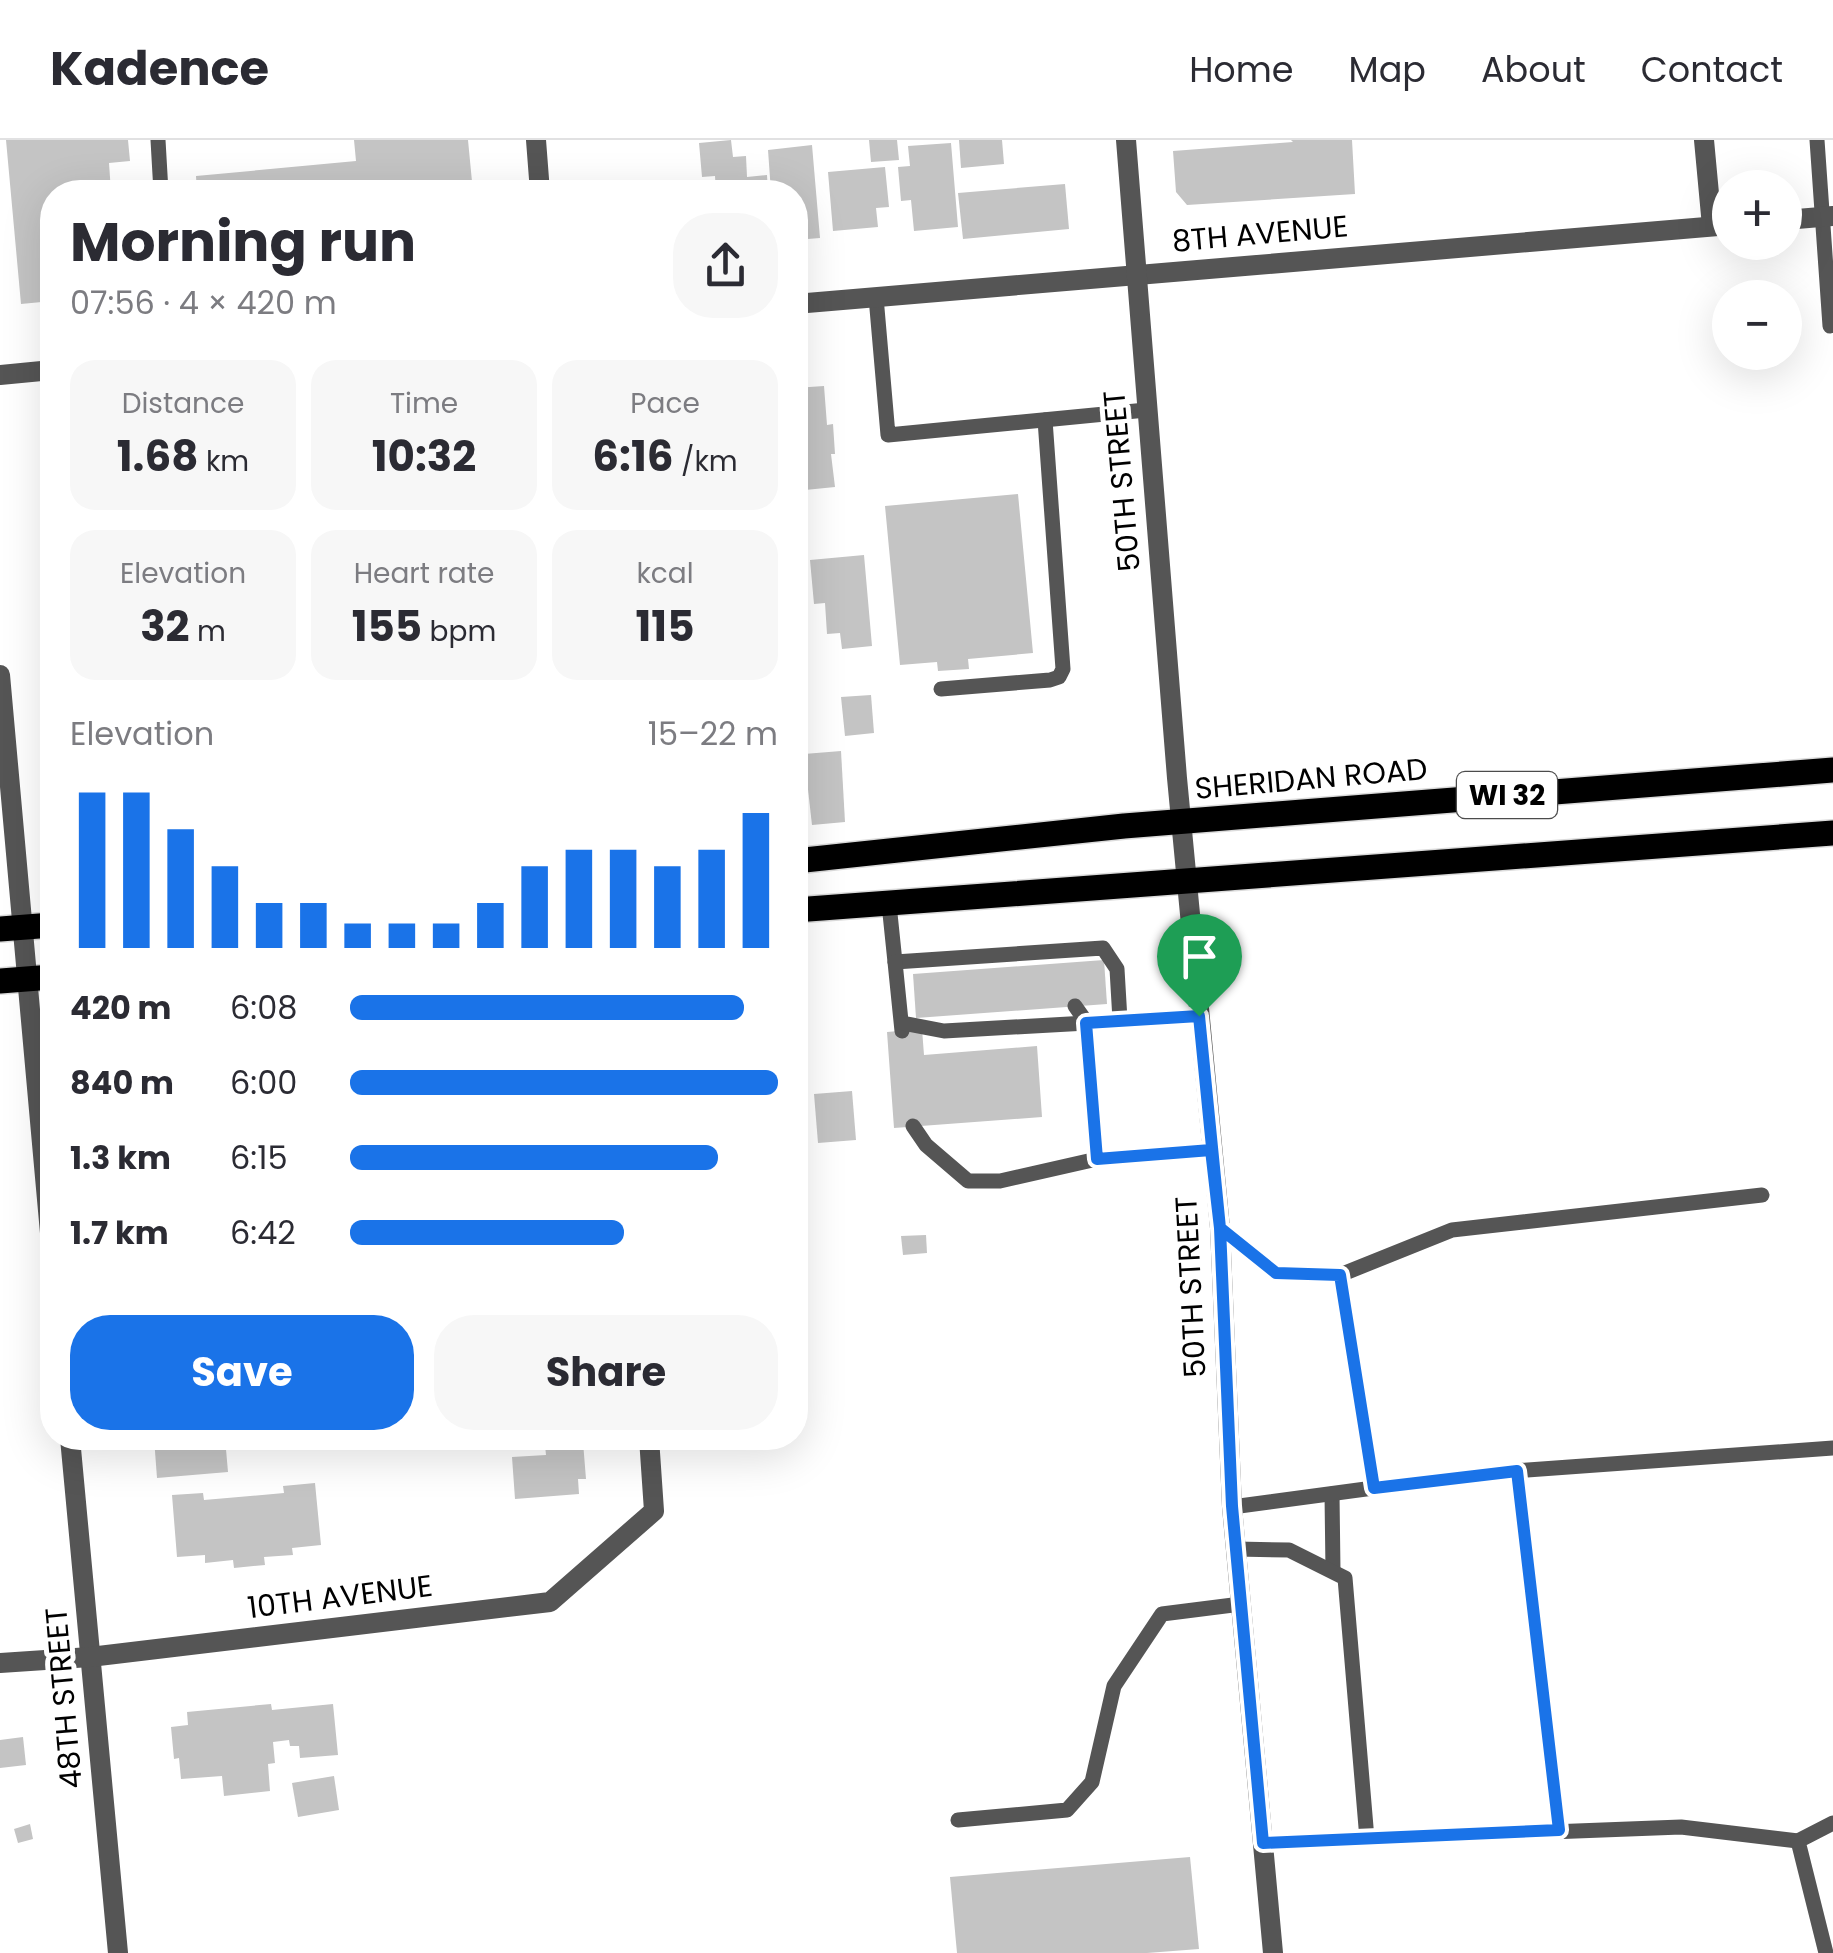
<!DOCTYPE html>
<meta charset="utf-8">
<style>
body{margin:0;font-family:Poppins,sans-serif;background:#f7f7f7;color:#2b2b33;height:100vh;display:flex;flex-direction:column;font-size:38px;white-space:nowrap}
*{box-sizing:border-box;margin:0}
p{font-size:32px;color:#7c7c81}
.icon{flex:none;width:55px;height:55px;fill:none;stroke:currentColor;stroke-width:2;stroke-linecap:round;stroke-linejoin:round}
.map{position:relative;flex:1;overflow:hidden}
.side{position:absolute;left:40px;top:40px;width:768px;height:1270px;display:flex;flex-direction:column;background:#fff;border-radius:40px;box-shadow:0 10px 40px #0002}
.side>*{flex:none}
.fabs{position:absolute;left:1712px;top:30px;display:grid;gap:20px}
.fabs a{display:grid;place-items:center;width:90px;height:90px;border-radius:50%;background:#fff;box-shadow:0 10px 40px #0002;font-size:50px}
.pin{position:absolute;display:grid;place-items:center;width:85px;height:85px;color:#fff;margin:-102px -42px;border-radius:50% 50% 50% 0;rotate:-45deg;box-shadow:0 0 10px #0007}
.pin .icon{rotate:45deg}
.round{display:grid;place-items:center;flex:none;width:105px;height:105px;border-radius:40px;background:#f7f7f7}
.overview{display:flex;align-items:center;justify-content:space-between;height:170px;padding:0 30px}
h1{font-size:55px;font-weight:700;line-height:75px}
.figures{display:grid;grid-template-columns:repeat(3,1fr);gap:15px;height:170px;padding:10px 30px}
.figures div{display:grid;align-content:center;border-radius:25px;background:#f7f7f7;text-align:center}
.figures b{font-size:42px;font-weight:700}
.figures small{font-size:28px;font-weight:400}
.figures p{font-size:28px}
.chart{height:280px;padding:20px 30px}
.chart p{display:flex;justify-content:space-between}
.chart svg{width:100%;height:180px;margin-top:10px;stroke:#1a73e8;stroke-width:6}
.primary-button{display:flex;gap:20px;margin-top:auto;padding:20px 30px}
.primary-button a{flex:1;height:115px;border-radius:40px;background:#1a73e8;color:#fff;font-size:40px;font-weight:700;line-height:115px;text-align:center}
.primary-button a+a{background:#f7f7f7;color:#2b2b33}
ul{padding:0 30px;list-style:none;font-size:32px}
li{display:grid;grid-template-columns:160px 120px 1fr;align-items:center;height:75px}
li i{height:25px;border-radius:12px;background:#1a73e8}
header{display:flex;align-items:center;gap:60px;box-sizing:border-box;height:140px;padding:0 50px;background:#fff;border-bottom:2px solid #e1e1e2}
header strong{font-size:48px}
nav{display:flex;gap:55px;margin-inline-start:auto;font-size:35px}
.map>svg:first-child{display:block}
</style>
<header>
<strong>Kadence</strong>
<nav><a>Home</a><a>Map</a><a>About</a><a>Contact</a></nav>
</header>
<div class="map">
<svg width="1833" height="1813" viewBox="0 0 1833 1813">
<rect width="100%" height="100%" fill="#fff"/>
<!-- building -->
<g fill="#c4c4c4">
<path d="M6,0H128L130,21L109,23L111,52H52V161L21,164Z"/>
<path d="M354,0H468L473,52H197L196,36L356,21Z"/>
<path d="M731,0L733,17L746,16L747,37L767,35L768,52H716L715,36L702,37L699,3Z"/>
<path d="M869,0H897L899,20L871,22Z"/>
<path d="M959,0H1002L1004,24L961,28Z"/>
<path d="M1291,0H1352L1355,54L1187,65L1176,52L1173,11L1293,2Z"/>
<path d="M951,3L958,87L914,91L911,60L901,61L898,27L910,26L908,6Z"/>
<path d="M812,5L820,98L795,100V52H771L768,10Z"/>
<path d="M885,27L889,67L876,68L878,87L833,91L828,32Z"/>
<path d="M1065,44L1069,89L963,99L958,53Z"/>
<path d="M824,246L827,285L833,284L835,314H831L835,347L795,351V248Z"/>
<path d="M1018,354L1033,513L968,519L969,529L938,531L937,522L900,525L885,366Z"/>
<path d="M864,415L872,506L842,509L840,493L827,494L825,463L814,464L810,420Z"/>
<path d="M871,555L874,593L845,596L841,557Z"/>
<path d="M841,611L845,682L812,685L804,614Z"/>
<path d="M1104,820L1107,864L916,878L913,834Z"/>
<path d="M795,841H798L805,923L795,924Z"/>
<path d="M922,889L924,915L1037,906L1042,977L894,988L887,892Z"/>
<path d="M852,951L856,1000L818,1003L814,954Z"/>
<path d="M926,1095L927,1113L903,1115L901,1096Z"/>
<path d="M154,1298H225L228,1332L157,1338Z"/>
<path d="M583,1302L586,1339H578L579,1354L515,1359L512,1317L546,1315L545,1305Z"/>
<path d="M315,1343L321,1405L292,1408L293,1415L264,1417L265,1425L234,1428L233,1420L205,1423V1415L177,1417L172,1355L203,1353L204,1360L284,1353L283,1346Z"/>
<path d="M271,1564L272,1570L333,1564L338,1615L300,1618L299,1606H290L289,1600L273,1602L275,1623L268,1624L270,1651L224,1656L222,1636L181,1639L179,1618L174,1619L171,1587L188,1585L187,1572Z"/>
<path d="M23,1597L26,1625L0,1628V1600Z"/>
<path d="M334,1636L339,1670L298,1677L292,1643Z"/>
<path d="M30,1684L33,1699L18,1703L14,1689Z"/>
<path d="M1190,1717L1199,1809L1147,1813H957L950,1737Z"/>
</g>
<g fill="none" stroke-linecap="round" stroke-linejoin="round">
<!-- primary casing -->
<g stroke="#dbdbdb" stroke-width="28">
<g id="primary">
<path d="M795,721L1124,686L1833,630"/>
<path d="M795,770L1833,693"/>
<path d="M0,789L52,785"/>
<path d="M0,841L52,837"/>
</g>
</g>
<!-- service -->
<g stroke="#555" stroke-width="15">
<path d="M158,0L161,52"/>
<path d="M1817,0L1830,186L1833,185"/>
<path d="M876,157L888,295L1146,270"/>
<path d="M941,549L1050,540L1059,537L1063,529L1045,280"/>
<path d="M889,764L895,822L1103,808L1117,829L1120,880"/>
<path d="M895,822L902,891"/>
<path d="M1075,866L1087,883"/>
<path d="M1199,876L1087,883L1097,1019L1211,1010"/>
<path d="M902,883L944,891L1087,883"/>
<path d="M913,986L926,1005L968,1041H1000L1097,1019"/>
<path d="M1220,1088L1276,1133L1340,1135L1374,1348"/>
<path d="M1340,1135L1452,1090L1762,1055"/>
<path d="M1517,1331L1559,1690"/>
<path d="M1332,1354L1333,1431"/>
<path d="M1232,1367L1485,1333L1833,1308"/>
<path d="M1236,1409L1289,1410L1345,1438L1367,1699"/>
<path d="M958,1680L1067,1670L1092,1642L1114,1546L1162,1474L1241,1464"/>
<path d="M1263,1703L1681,1687L1798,1701"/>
<path d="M1826,1813L1798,1701L1833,1683"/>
</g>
<!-- minor -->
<g stroke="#555" stroke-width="20">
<path d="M536,0L540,52"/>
<path d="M1704,0L1712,86"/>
<path d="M1785,80L1833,76"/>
<path d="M795,164L1730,85"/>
<path d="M0,235L52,230"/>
<path d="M0,535L52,1115"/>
<path d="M70,1298L118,1813"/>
<path d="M0,1523L90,1517L550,1462L654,1371L649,1298"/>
</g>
<!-- tertiary -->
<path stroke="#555" stroke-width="20" d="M1126,0L1177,638L1220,1088L1232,1367L1273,1813"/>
<!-- primary -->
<use href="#primary" stroke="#000" stroke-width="25"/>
</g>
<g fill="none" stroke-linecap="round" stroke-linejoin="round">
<!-- route casing -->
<g stroke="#fff" stroke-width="20">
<path id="route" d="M1199,876L1086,883L1097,1019L1211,1010L1220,1088L1232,1366L1263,1703L1559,1690L1517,1331L1374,1348L1340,1135L1276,1133L1220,1088L1199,876"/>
</g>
<!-- route -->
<use href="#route" stroke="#1a73e8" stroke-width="12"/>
</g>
<g text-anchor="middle" stroke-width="10" stroke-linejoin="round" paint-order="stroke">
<!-- shield labels -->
<rect fill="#fff" stroke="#4c4c4c" stroke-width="2.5" x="1457" y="632" width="100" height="46" rx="8"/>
<g font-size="28" font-weight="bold" fill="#000">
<text x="1507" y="665">WI 32</text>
</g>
<!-- street labels -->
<g font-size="30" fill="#000" stroke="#fff">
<text transform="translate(1260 94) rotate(-5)" y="10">8TH AVENUE</text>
<text transform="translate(1122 341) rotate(-95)" y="10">50TH STREET</text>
<text transform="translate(1311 639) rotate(-5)" y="10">SHERIDAN ROAD</text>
<text transform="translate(1191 1147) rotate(-93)" y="10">50TH STREET</text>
<text transform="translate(340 1457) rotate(-7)" y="10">10TH AVENUE</text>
<text transform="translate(64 1558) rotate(-95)" y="10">48TH STREET</text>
</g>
</g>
</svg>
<div class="fabs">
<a>+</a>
<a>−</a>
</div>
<div class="pin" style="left:1199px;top:876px;background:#1e9e55"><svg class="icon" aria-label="arrive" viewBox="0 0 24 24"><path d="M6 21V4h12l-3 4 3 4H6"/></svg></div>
<section class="side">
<div class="overview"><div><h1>Morning run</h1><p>07:56 · 4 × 420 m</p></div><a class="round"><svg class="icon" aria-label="share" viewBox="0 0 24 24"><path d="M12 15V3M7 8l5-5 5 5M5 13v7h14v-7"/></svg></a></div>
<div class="figures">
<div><p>Distance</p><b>1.68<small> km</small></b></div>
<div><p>Time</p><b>10:32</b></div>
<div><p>Pace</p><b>6:16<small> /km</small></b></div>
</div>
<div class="figures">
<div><p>Elevation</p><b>32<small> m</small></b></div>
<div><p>Heart rate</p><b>155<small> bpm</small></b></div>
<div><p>kcal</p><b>115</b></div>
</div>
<div class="chart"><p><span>Elevation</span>15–22 m</p>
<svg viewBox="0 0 160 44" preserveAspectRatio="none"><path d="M5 44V6M15 44V6M25 44V15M35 44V24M45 44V33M55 44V33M65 44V38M75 44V38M85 44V38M95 44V33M105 44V24M115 44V20M125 44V20M135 44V24M145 44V20M155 44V11"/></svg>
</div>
<ul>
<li><b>420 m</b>6:08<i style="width:92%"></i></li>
<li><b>840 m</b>6:00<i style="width:100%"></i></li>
<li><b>1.3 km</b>6:15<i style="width:86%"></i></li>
<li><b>1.7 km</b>6:42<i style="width:64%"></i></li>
</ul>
<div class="primary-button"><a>Save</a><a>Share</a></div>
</section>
</div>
